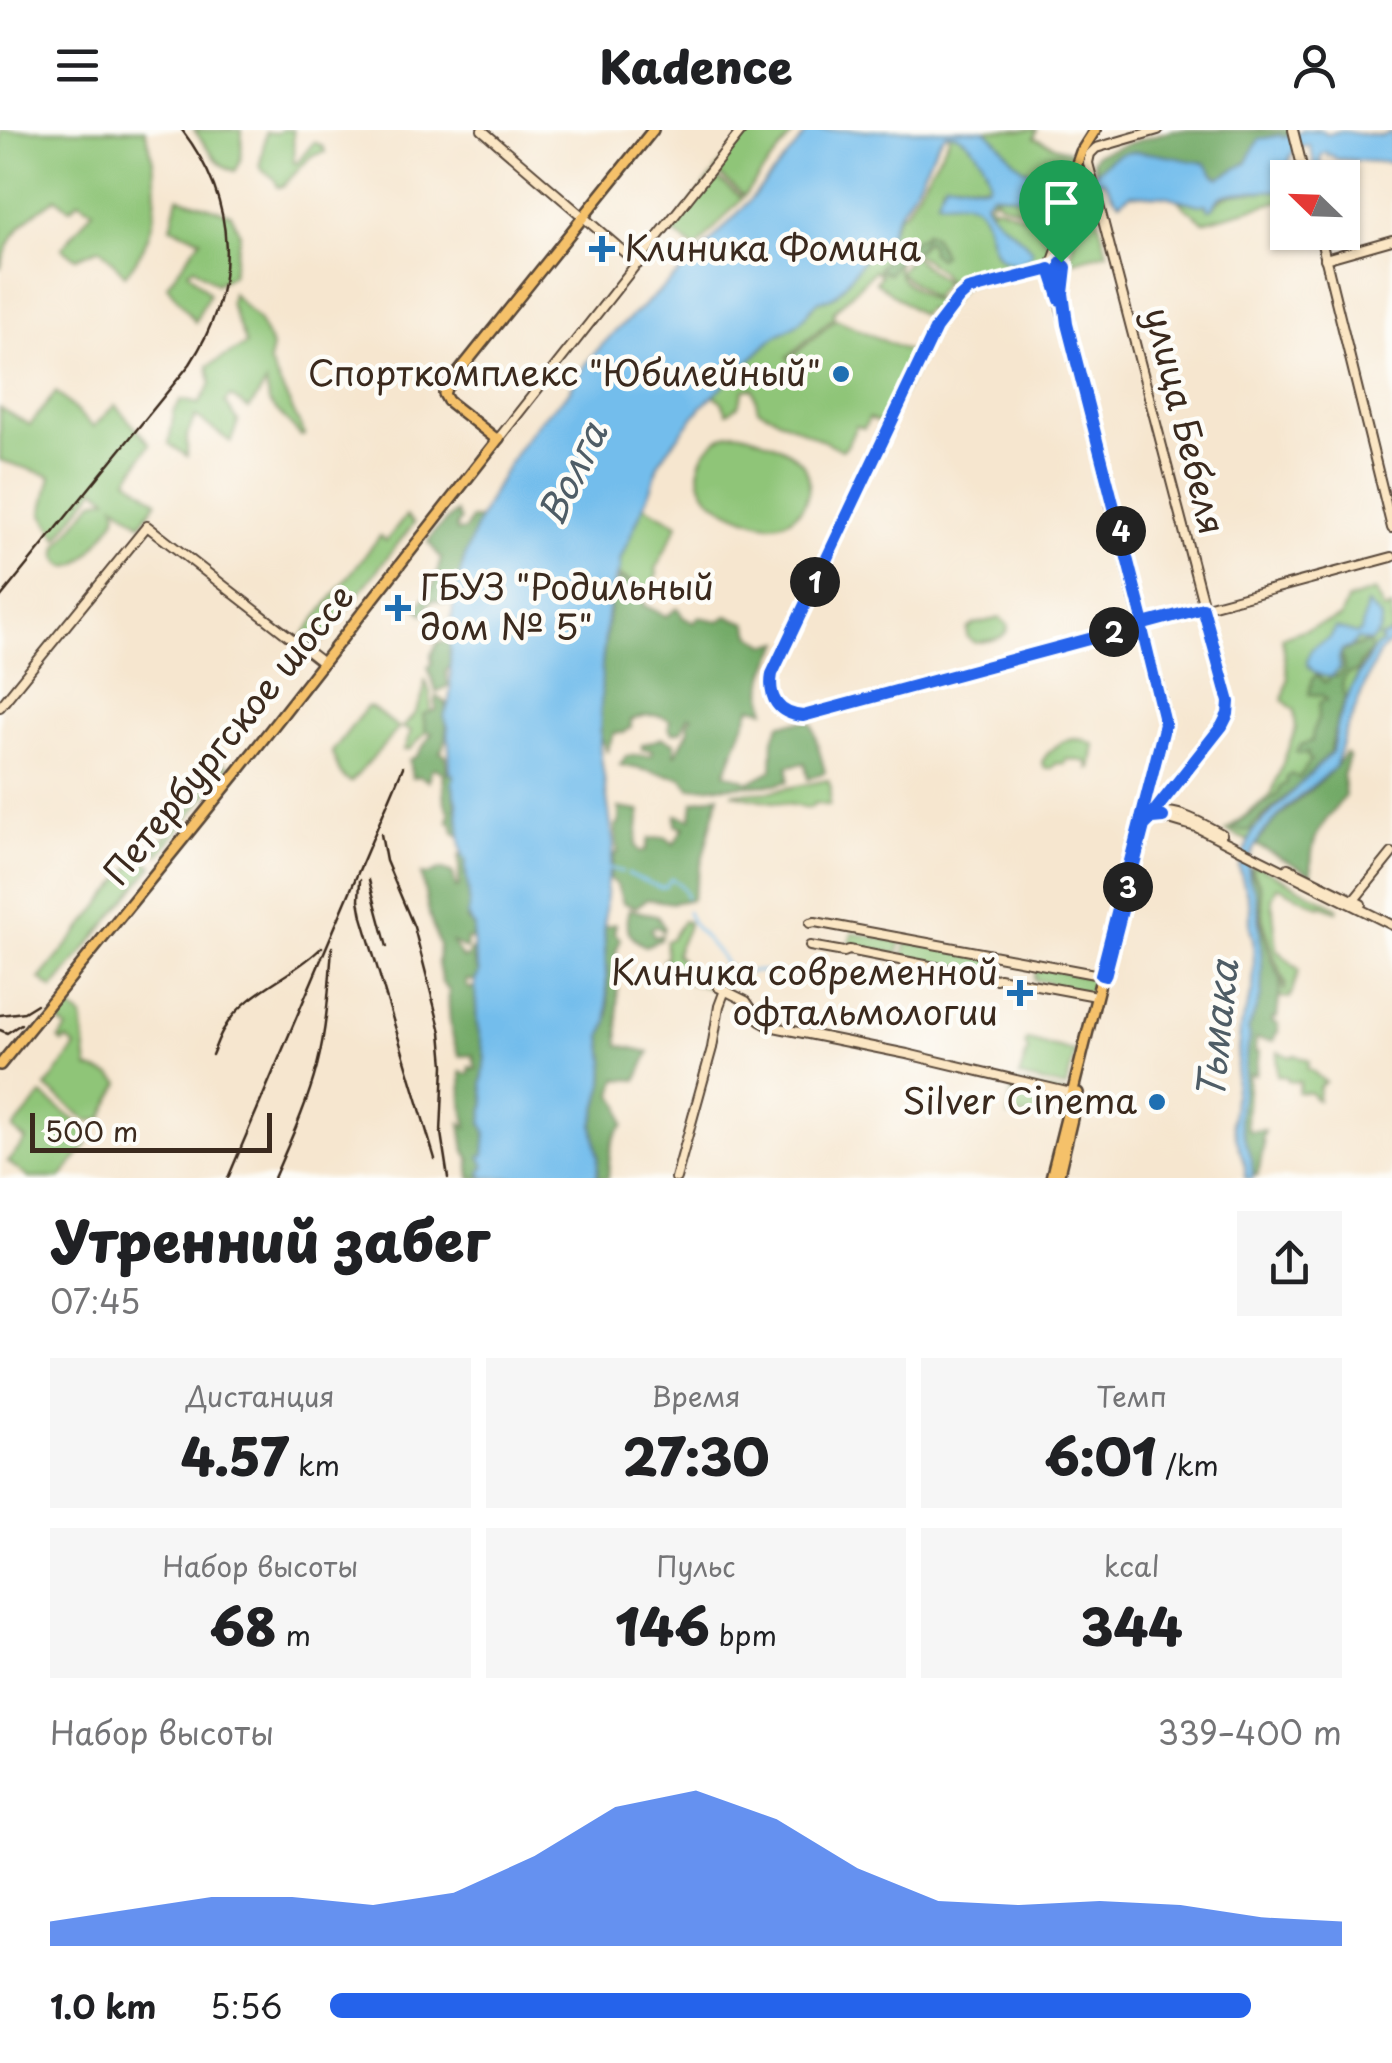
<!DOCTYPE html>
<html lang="ru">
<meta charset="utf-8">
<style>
body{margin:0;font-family:"Playpen Sans",sans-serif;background:#f6f6f6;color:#202124;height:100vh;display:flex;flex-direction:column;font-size:38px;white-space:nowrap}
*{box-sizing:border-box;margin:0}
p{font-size:32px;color:#757577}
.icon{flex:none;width:55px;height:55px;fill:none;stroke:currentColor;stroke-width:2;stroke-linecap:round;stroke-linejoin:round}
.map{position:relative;height:1048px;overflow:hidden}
.side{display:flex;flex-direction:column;background:#fff;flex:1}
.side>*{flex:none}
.needle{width:65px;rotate:293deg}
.fabs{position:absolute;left:1270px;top:30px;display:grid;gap:20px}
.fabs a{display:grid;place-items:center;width:90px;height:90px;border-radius:0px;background:#fff;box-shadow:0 2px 8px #0004;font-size:50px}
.scale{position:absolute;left:30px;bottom:25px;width:242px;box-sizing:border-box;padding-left:10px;border:5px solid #3b2a1e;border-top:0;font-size:28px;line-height:35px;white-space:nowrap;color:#3b2a1e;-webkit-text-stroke:8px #fdfcf7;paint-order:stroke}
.pin{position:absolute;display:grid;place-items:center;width:85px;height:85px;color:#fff;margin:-102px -42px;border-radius:50% 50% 50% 0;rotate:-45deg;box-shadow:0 0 10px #0007}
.pin .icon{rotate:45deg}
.km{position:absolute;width:50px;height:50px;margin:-25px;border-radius:50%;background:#222;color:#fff;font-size:28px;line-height:50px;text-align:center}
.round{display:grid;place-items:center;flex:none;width:105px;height:105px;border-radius:0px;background:#f6f6f6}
.summary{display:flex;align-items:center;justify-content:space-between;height:170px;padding:0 50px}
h1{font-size:55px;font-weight:800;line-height:75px}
.metrics{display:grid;grid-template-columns:repeat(3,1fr);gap:15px;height:170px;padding:10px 50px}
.metrics div{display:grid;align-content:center;border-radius:0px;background:#f6f6f6;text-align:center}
.metrics b{font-size:50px;font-weight:800}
.metrics small{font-size:28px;font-weight:400}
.metrics p{font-size:28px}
.chart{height:280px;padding:20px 50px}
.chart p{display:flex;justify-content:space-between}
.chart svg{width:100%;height:180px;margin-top:10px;fill:#2563eb;opacity:.7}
ul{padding:0 50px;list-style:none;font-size:32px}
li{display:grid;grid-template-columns:160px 120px 1fr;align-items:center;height:75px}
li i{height:25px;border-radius:12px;background:#2563eb}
header{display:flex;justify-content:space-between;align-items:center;height:130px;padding:0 50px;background:#fff;font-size:45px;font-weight:800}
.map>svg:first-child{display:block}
</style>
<header><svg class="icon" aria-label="menu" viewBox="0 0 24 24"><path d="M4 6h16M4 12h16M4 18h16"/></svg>Kadence<svg class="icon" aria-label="person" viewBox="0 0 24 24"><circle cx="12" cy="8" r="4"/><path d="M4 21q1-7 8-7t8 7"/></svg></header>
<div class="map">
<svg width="1392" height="1048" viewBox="0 0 1392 1048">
<rect width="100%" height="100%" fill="#fdfcf7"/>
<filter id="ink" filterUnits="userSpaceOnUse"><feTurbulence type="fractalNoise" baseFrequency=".01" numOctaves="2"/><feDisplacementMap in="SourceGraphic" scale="20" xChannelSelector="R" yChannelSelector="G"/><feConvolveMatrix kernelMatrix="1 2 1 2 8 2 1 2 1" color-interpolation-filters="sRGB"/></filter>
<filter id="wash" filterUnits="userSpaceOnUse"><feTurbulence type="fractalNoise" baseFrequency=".0048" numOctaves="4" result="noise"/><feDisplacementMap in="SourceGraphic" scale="40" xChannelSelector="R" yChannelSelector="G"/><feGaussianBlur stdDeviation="2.25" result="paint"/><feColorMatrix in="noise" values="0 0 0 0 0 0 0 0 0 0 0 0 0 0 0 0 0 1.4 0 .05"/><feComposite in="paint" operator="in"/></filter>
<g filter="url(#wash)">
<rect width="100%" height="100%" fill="#f6e6cf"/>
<!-- green -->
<g fill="#8fc578" stroke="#65784b" stroke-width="2.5" fill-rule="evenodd">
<path d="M0,0H145C161,50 162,103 125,145L100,118L76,128L62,118L93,80L79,71L70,79L56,68C23,90 11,100 0,139Z"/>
<path d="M194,0H242C241,14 244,30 235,41C213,34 207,16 194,0Z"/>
<path d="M282,0H293L294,33H297L314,12L323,17L325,22L311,26L283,56L278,57L274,48L262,40L260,35L266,2L277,3Z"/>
<path d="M749,0H796L744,66L715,41Z"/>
<path d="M984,0H1037L1034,8L1075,24L1072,45L1030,42C1010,33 1003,11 984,0Z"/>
<path d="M950,2C973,3 992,32 989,54C974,57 958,48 943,54L938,71C949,73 967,68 977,76C996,91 982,147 1027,129L988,80C985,74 985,72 988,66C1016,58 1041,83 1070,62L1065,85L1057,82V77L1037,86L998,72L996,67L993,70L987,68L986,71L991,74L992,78L997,76L1035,90L1045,110L1050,106L1056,109L1053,118L1049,115L1052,120L1047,133L964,155L937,188L927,178L921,185L876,152L881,145L875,140L833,182L834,187L787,227L789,229L836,189L920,227L894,282L881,293L869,288L864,298L856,296L847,316L842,320L758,279L753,258L744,259L738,276L727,283L722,272L713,264L770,210L781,202L796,195L818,172L834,167L847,147L863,131L868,122L884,112L900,83L905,82L948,11ZM925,102C934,103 940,116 942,124L939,128L932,122L930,113L924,111L917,121L911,120L902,123L896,134L880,136L901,113V109L904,107L912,113L914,109L924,106ZM906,123C921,123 941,140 948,153L945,165L936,170H931C914,159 882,142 906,123Z"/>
<path d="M713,45L742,68L696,119L670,100Z"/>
<path d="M1090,59L1107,122L1070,132L1081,60Z"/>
<path d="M1275,59L1287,62V69L1203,92C1196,83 1184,79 1179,70L1199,75L1206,73L1213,78C1225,57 1254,65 1275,59Z"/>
<path d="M178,67L231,84L240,104L232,145L216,154L194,137L188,141L209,164L195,192L167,155L201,109L171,97Z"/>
<path d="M912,126L945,152L932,168L899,142Z"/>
<path d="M232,163L258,190L272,217L269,232L305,305L301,306L269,272L266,254L249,279L230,266L225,272L238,291L231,312L195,286L187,306V326L169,314L174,282L181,270L199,274L211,254L208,236L246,215L230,173Z"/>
<path d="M56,262L93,297L115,275L150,314L128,349L157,371L141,394L115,374L117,383L114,391C105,402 76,452 60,432C55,426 57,423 58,416L94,371L108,368L96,358L58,408L42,383L51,346L0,330V278L30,295Z"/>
<path d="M735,302C748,303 759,308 771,313C793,322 814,335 808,363C806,373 800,382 791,388C785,392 777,394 770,394C755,394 717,377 708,366C687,340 706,308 735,302Z"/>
<path d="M643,375L678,394L656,439L657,444L650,460L617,445L620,430Z"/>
<path d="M406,386L414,393L315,520L300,509L380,406L386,411Z"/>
<path d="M1375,461L1384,481L1392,478V503L1380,508L1382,513C1365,523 1346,568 1340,588C1336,599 1337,615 1330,625C1308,654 1262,678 1249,711L1226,701L1271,665L1296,598L1294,580L1283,570L1288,548L1282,507L1340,488L1347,470Z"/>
<path d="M1000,488L1008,495C1008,510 988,510 976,513L967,507V499L974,494Z"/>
<path d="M425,549L430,562L431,582L423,585L426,602L410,619L404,620L411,601L402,598C416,586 425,567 425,549Z"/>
<path d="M367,577L372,578L399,598L351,652C337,646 338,635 332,622Z"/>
<path d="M1075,609L1084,610L1095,615L1091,639H1089L1088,632L1069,629L1066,630L1065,634L1057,633L1052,638H1045L1042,632C1049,619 1061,610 1075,609Z"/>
<path d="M224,633L229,637L159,725L154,721Z"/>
<path d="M828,650L831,658L829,676L815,673L810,678C784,673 757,671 732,663L772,661Z"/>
<path d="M140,726L153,736L53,859L40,849Z"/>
<path d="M1251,737H1260L1338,778L1337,781L1321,775L1320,777L1277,756L1272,769L1277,820L1299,840L1290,868L1279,867L1282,848L1285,862L1286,854L1275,829L1264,793L1260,755Z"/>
<path d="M683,791L688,792C688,803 678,813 676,824L685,834L683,839L714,857C704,854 691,856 682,850C681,838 673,838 664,835L663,830L666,831C668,823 664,818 666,811L672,808Z"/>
<path d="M852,803L901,811L898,824L853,816L850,813Z"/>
<path d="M910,812L997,828L994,845L903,828L906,813Z"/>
<path d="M1037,836L1094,848L1091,863L1051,856V853L1034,850Z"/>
<path d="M69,877L82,887L88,938L112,946L120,953C115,966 107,975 102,989L88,991L46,957L76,917L67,909L63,913L59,909L67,899L58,891Z"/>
<path d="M1027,910L1075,922L1066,958L1019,947L1028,919L1025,915Z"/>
<path d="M1278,922L1291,927L1295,925L1309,931L1307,939L1311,940L1325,952L1319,957L1318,970L1315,969L1311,963L1298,962L1300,952L1288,951L1287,947L1277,945Z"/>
<path d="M1013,953L1065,964L1058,990L1049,986H1008Z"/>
<path d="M42,965L84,997L88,1004L86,1016L61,1048H29L8,1032L26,1010L13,999Z"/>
</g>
<!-- forest -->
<g fill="#73aa68" stroke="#576a43" stroke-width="2.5">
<path d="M1172,0H1289L1290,1L1289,5L1283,8L1280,5C1251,7 1258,23 1243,35C1236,39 1228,43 1221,48L1215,46L1204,33L1177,30L1105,34L1095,43L1093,30L1096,24Z"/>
<path d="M925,102L933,106L943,125L938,128L931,122L930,113L924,111L916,121C900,118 897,132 889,144L880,140V136L897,118L902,108L912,113L914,109L924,106Z"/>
<path d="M456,382L460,390L456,396L457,401L465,400L471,389H480L463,432L454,472L446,473L433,470L428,475L427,482L424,485L417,478L434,454L441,428L428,412L435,401Z"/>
<path d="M619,448L650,462L645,467L643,475L666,486L678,478L683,487L694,493L699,487L719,491L727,486L747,493L752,506L768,515L781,512C766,539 760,548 765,580L751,577L725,643L750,652L772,640L773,609L780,594L806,591L812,594L825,642L808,649L805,633L788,636V651L778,654L690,658L682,648L620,635L626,626L652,625V620L642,619V615L662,608L675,613V626L689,600L688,593L692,587L688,586L682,601L672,603L669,598L670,590C657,583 645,584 631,590V597L624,603H614L607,621L600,605L602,534L611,466Z"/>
<path d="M438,512H450V536L446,541L448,556L436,562L428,537L432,535L431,525Z"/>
<path d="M1369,512L1371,521L1360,534L1357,542L1347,544C1340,553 1342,558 1346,568L1337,591L1330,622L1297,657L1253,695L1251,701L1233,700L1234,697L1278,664L1281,656L1286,654L1287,647L1291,644L1299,648L1311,630L1307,626L1308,622L1301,624L1296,622L1301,615L1312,611C1312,601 1315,597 1318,589C1320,583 1318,578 1320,572L1327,570L1322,565L1309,564L1312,549L1317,545L1324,552L1328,551L1330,547L1339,546L1344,540L1341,522Z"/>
<path d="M436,566L446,573C443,593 453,603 440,622L446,625L447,644L450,642L454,646C452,658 459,690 460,706L454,703L452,693L448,691L450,683L445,673L443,643L435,638L431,640L428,651L420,646L412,648L409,630L417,626L432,603L426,602L423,584L436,580Z"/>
<path d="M1345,624L1349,627L1343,646L1345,666C1323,694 1308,706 1312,744L1256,715C1278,678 1321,659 1345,624Z"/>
<path d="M719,665L692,769L673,773L647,769L636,777L623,773L617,755L609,749L615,724L618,723L615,696L619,694V678L640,681L636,716L640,722L646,720L649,709L665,707L674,714L684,697L676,696V685L691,689L693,672Z"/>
<path d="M462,724L466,730L465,743L469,751L470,769L467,790L474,797L472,809H467L466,820L451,811L462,828H467L470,821L474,819L473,829L479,843L475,851L467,850L466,855L470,859L475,856L477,895L485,927L482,954L485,972L482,993L486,1001L485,1048H470V1029L465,1021L461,993L467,997L462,970L461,942L469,944L470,937L476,939L473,925L460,926C450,907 448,882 449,861L442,853L438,834L439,815L430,788L421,744L428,745L441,739L453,744L456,758L459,757V726Z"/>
<path d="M1247,735L1259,755L1262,794L1272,829L1281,849L1277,888H1273L1272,892L1278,894V902L1275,905L1274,911L1256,909L1255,921L1259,923L1256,944H1249L1246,992L1249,1001L1265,1000L1262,1010L1264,1013L1258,1045H1253L1239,989L1247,916L1250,907L1248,900L1261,866L1262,838L1259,786Z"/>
<path d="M629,779L657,786L664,797L663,801L656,796L651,799L654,807L662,805L660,810L645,816C628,807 623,797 629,779Z"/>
<path d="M616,794L614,803L621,809L616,821L619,915L649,922L637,950L617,949L613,965L620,974L624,995C608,1008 610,1029 608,1048H597L598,1026L593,995L604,952L605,931L602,906L609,884L604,796Z"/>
</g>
<!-- water -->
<g fill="#73bdec" stroke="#577485" stroke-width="2.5">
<path d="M809,0H984C1003,11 1010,33 1030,42C1045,43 1081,50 1093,43C1105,37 1110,25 1125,23C1146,19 1181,30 1205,33L1214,46L1220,48L1246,33L1259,9L1281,5L1283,8L1289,5L1291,7L1303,0H1318L1327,4L1341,1L1382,6L1392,2V33L1335,29L1332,25L1328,27L1327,22L1321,25L1320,41L1317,42L1309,15L1298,16C1288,26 1286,35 1293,47L1288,48L1287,62C1277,59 1235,62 1225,65C1217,68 1217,71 1213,78L1209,79L1206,74L1199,75L1165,66L1131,64L1119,72C1112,67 1110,57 1103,50C1086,53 1073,65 1057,69C1031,75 1014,62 991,64L985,71C991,91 1019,101 1032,121L1030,127L1018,134C982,131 995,94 978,77C969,68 949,73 938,71V66L946,51L984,56L989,54C992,38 967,0 946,4C938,10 924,41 919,51C912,65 902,78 894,91C892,95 891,101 889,105C884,115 872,117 866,125C861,133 839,164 833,167C829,170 823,169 818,172C810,177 805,188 797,194C789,200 779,203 771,210L702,276L667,321L658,334L652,357L620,430V439L614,452L608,479L602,534L600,620L614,716L607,751L604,796L608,891L602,906L605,931L604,952L593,995L598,1027L597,1048H485L480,1044L485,1036L480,1026L484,1025L486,1002L482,993L485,972L482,954L485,927L477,894L475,851L479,843C475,827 471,814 474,797L467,786C473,766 464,750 466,730L463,727L461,717L457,672L452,653L454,646L450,642L448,597L444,586C456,560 448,531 450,504C453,463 464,423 481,386C497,352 516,319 541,289C548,281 563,270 568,263C575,252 580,241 588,231C612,201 648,173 676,146C723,101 769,51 809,0Z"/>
<path d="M1367,474L1381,488C1381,500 1379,506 1369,512L1357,509L1351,517L1342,520L1339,528L1340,539L1331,547C1320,546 1313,543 1307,534C1308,516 1316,516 1330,508L1336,498L1356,504L1361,501Z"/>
<path d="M1392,503V511L1380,522L1370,542L1344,607L1335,637L1287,677L1261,705L1248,730L1249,748L1255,762L1259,786L1262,838L1261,866L1248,900L1250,907L1247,916L1239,989L1252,1034L1253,1048H1245V1037L1232,992L1240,899L1253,859L1254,829L1253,809L1250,797V776L1239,737L1252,702L1332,622L1338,593L1351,559L1375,517L1382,513L1380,508Z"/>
</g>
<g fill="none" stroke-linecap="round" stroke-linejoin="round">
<!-- stream -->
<g stroke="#73bdec" stroke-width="2.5">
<path d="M609,738L622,742"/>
<path d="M628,744L661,758L666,756"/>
<path d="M668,753L672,749C680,753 685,758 686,767"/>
<path d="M687,781C691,799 717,816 726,836L746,842L769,841L801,847"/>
</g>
</g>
</g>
<g filter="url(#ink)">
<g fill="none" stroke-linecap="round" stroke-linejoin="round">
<!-- secondary casing -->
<g stroke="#574639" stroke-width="12">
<g id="secondary">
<path d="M482,0L638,134"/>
<path d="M1293,0L1305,48"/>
<path d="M1319,102L1392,398"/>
<path d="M1325,129L1392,110"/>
<path d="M1050,139L969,160L957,171L935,201L772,544C768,568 779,586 805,585L1392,427"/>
<path d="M1050,139L1064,101"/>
<path d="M499,308L742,0"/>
<path d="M0,577L147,396L323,533"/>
<path d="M1152,683C1176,677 1201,693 1222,704"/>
<path d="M1159,686L1196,697L1392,795"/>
<path d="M1144,693L1222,596L1229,573L1088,33L1090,24L1096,18L1158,0"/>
<path d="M1288,738L1361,774"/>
<path d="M1354,770L1392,723"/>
<path d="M810,793L815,792L1105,846"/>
<path d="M810,816L844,822L849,820L996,849L999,848L1096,866"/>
<path d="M718,857L746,871L760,891L769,896L907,924L1071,963"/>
<path d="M676,1048L712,918L719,876L725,860"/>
</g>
</g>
<!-- primary casing -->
<g stroke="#574639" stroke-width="14">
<g id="primary">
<path d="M499,308H495L448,271L444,264L446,258L653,0"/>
<path d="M1146,669L1152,681L1163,687"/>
<path d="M0,935L239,640L499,308"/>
<path d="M1051,1048L1165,594L1161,570L1060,170L1059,145L1072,77L1075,39L1081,22L1095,0"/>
<path d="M1058,1048L1078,963"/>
</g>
</g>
<!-- secondary -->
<use href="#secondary" stroke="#fbe6c4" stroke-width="8"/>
<!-- primary -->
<use href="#primary" stroke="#f5c16b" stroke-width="9"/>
<!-- tram -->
<g stroke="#3b2a1e" stroke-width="2.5">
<path d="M0,885L24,882L37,874"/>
<path d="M0,900L7,903L21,894"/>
</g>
<!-- rail -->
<g stroke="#3b2a1e" stroke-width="2.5">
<path d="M0,468L190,234C240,157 238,73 182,0"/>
<path d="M381,704L386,731L414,797L441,902L444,935L441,1003L448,1048"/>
<path d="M360,750L359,770L362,787L435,1029"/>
<path d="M369,750L387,817"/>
<path d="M212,925C216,916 219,905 225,897C247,860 293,847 322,817"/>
<path d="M228,1048L403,637"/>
<path d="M274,1048C290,1011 307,975 317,936C327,897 329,857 332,817"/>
</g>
</g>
</g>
<g fill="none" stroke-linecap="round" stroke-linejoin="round" filter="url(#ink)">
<!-- route casing -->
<g stroke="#fff" stroke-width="20">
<path id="route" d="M1061,132L1066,137L1063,163L1067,194L1144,494L1203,478L1229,572L1228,584L1222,596L1154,682L1163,687L1152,688L1144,696L1105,846L1101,845L1165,594L1141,495L803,586C778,584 768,568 772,544L936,198L959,168L968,160L1047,140L1050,139L1060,170Z"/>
</g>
<!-- route -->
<use href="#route" stroke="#2563eb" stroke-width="12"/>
</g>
<!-- markers -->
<g fill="#1f6fb2" stroke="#fdfcf7" stroke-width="4">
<path d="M597 104h10v10h10v10h-10v10h-10v-10h-10v-10h10z"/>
<circle cx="841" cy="244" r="10"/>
<path d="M393 463h10v10h10v10h-10v10h-10v-10h-10v-10h10z"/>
<path d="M1015 848h10v10h10v10h-10v10h-10v-10h-10v-10h10z"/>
<circle cx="1157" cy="972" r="10"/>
</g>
<g text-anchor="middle" stroke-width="9" stroke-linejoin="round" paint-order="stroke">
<!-- poi labels -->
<g font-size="35" fill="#3b2a1e" stroke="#fdfcf7" text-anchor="end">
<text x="624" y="131" text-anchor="start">Клиника Фомина</text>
<text x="821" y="256">Спорткомплекс "Юбилейный"</text>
<text x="420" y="470" text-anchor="start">ГБУЗ "Родильный<tspan x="420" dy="40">дом № 5"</tspan></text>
<text x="998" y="855">Клиника современной<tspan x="998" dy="40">офтальмологии</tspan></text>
<text x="1137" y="984">Silver Cinema</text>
</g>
<!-- street labels -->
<g font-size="35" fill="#3b2a1e" stroke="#fdfcf7">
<text transform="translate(1184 291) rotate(76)" y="12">улица Бебеля</text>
<text transform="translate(229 605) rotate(-51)" y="12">Петербургское шоссе</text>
</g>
<!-- water labels -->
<g font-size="38" font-style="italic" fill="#4f5d66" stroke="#fdfcf7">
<text transform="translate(573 344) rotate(-64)" y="13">Волга</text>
<text transform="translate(1218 900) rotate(-84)" y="13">Тьмака</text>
</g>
</g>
</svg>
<div class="fabs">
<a><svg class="needle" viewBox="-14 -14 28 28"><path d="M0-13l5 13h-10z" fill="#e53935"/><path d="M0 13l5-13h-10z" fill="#757577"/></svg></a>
</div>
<div class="scale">500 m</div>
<div class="pin" style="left:1061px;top:132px;background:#1e9e55"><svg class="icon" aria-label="arrive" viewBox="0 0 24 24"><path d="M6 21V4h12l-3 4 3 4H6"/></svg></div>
<b class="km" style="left:815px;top:452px">1</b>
<b class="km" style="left:1114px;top:502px">2</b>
<b class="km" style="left:1128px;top:757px">3</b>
<b class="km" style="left:1121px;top:401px">4</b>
</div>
<section class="side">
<div class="summary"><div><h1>Утренний забег</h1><p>07:45</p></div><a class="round"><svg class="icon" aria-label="share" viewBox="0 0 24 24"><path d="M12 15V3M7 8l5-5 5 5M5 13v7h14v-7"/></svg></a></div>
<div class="metrics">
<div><p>Дистанция</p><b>4.57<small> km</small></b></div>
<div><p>Время</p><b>27:30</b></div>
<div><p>Темп</p><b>6:01<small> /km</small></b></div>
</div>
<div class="metrics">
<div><p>Набор высоты</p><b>68<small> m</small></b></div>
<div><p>Пульс</p><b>146<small> bpm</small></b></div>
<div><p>kcal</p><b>344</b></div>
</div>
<div class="chart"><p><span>Набор высоты</span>339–400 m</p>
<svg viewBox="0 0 160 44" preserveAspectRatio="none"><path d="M0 44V38L10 35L20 32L30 32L40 34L50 31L60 22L70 10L80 6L90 13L100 25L110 33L120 34L130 33L140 34L150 37L160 38V44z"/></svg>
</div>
<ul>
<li><b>1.0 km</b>5:56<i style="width:91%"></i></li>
</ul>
</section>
